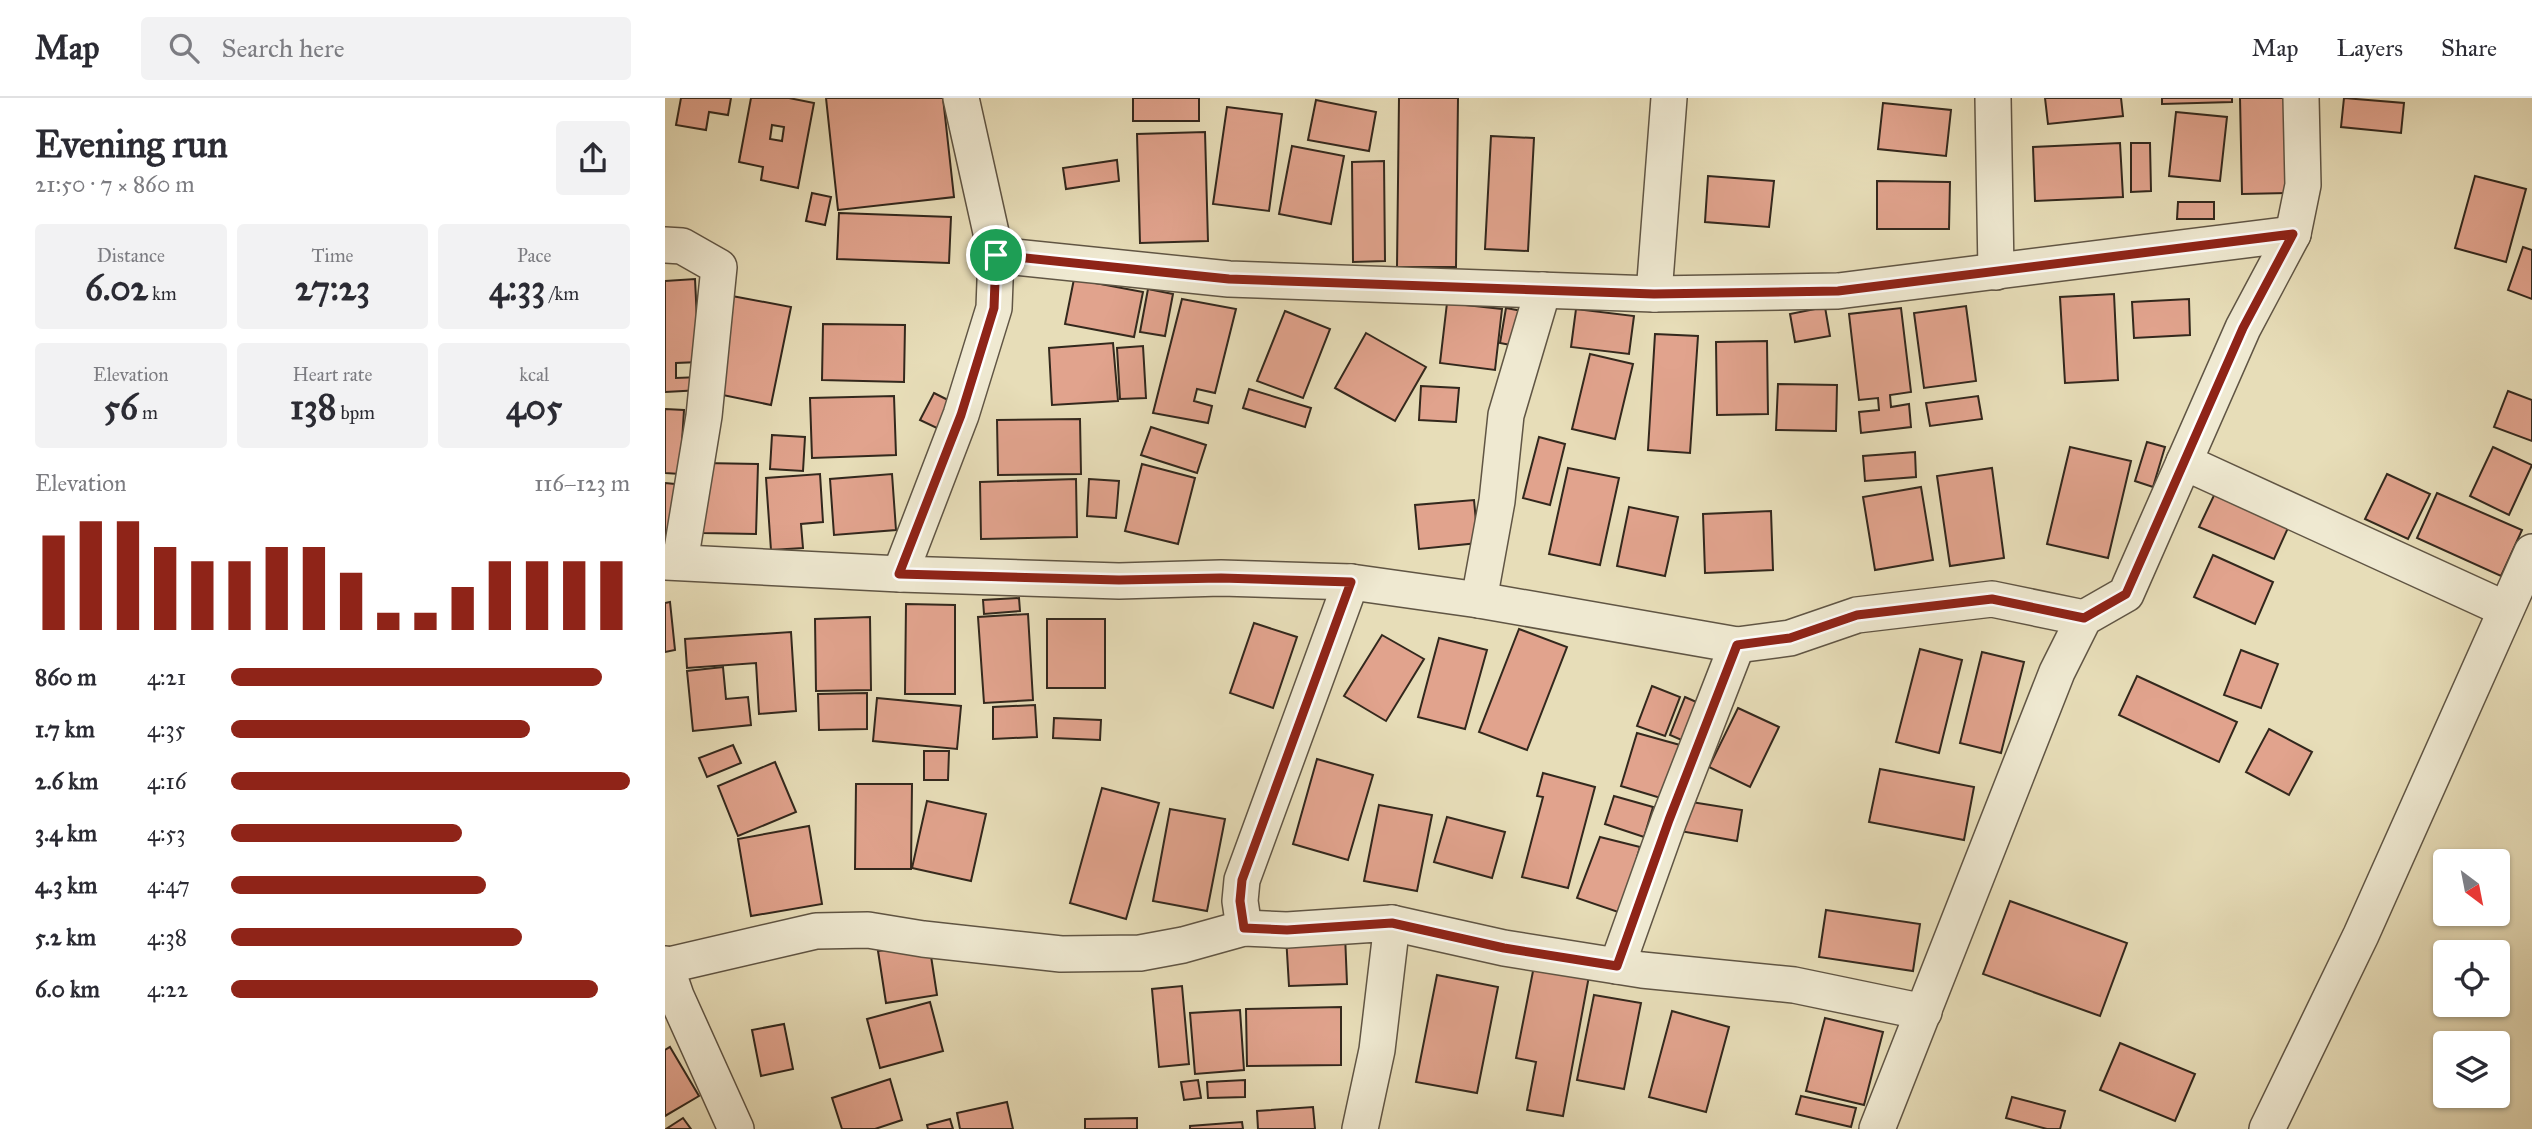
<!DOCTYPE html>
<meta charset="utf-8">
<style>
body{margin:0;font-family:"IM FELL Great Primer",serif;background:#f2f2f3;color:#2b2b33;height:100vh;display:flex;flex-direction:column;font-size:26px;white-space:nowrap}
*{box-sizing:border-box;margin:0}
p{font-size:23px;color:#7c7c81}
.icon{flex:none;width:38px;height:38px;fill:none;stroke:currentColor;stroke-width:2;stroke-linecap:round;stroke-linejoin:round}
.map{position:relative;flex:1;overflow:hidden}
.drawer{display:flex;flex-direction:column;background:#fff;width:665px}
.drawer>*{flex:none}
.needle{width:46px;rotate:148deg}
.fabs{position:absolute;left:1768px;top:751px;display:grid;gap:14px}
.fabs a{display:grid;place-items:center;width:77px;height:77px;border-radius:7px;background:#fff;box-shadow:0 2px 5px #0004;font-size:35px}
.pin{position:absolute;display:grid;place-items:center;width:60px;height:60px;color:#fff;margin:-30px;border:4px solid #fff;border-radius:50%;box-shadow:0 2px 7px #0007}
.round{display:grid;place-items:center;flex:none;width:74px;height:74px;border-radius:7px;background:#f2f2f3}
.head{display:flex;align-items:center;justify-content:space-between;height:119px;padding:0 35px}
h1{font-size:38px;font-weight:700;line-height:52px}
.figures{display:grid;grid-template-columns:repeat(3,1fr);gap:10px;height:119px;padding:7px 35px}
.figures div{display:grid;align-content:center;border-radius:7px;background:#f2f2f3;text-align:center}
.figures b{font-size:35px;font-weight:700}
.figures small{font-size:19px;font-weight:400}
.figures p{font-size:19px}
.chart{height:196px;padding:14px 35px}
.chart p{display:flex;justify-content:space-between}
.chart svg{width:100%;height:126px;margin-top:7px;stroke:#8f2418;stroke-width:6}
ul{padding:0 35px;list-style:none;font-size:23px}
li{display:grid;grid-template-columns:112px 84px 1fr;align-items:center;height:52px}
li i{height:18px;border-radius:9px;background:#8f2418}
header{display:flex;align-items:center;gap:42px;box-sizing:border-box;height:98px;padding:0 35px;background:#fff;border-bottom:2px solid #e1e1e2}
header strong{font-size:33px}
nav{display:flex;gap:38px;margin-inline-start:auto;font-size:24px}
.search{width:490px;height:63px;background:#f2f2f3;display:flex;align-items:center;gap:18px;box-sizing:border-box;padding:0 24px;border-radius:7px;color:#7c7c81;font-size:26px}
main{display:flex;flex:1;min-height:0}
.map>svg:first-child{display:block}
</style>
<header>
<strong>Map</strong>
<div class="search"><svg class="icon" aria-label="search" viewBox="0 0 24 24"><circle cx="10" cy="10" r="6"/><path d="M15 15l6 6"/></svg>Search here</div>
<nav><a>Map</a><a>Layers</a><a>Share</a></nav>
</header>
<main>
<section class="drawer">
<div class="head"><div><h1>Evening run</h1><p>21:50 · 7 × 860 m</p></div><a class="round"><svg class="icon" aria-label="share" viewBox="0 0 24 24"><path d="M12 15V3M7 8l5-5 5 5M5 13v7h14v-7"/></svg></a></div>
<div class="figures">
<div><p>Distance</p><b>6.02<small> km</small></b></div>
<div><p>Time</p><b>27:23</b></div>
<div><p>Pace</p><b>4:33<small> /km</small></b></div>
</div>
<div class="figures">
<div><p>Elevation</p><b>56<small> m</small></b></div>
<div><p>Heart rate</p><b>138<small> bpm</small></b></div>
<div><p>kcal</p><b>405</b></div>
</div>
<div class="chart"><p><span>Elevation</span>116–123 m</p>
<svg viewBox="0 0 160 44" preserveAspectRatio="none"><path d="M5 44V11M15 44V6M25 44V6M35 44V15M45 44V20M55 44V20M65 44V15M75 44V15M85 44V24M95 44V38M105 44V38M115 44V29M125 44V20M135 44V20M145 44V20M155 44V20"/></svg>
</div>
<ul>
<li><b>860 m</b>4:21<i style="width:93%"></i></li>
<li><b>1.7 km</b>4:35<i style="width:75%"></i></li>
<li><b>2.6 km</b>4:16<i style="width:100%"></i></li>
<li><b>3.4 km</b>4:53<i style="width:58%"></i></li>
<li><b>4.3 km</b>4:47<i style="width:64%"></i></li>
<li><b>5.2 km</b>4:38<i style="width:73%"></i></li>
<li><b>6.0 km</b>4:22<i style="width:92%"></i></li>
</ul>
</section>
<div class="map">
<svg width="1867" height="1031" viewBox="0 0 1867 1031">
<rect width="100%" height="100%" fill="#e7ddb8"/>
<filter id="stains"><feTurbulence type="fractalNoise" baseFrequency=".00286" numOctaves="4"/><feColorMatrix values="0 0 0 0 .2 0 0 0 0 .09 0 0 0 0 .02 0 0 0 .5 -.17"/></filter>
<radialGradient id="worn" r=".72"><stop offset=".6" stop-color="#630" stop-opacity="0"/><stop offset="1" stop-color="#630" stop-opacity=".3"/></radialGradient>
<!-- building -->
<g fill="#e1a38d" stroke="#33281d" stroke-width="2" fill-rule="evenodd">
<path d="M16,0H66L63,17L44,14L41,32L11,27Z"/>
<path d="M86,0H124L149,5L133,90L96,82L98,69L74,64ZM107,27L119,29L117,43L105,41Z"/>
<path d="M161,0H278L289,99L173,112Z"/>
<rect x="468" y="0" width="66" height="23"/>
<path d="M734,0H793L791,169H732Z"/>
<path d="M1380,0H1456L1458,18L1383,26Z"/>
<path d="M1497,0H1567V4L1497,6Z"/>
<path d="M1575,0H1624L1625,95L1577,96Z"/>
<path d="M1679,0L1739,5L1736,35L1676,29Z"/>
<path d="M651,2L711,14L704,53L643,42Z"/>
<path d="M1218,5L1286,12L1281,58L1213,51Z"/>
<path d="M562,9L617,16L604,113L548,106Z"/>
<path d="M1511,14L1562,19L1555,83L1504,78Z"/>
<path d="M540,34L543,143L475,145L472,36Z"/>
<path d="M826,38L869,40L863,153L820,151Z"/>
<path d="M1455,45L1458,99L1370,103L1368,49Z"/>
<path d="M1466,45H1485L1486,93L1466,94Z"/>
<path d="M627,48L679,58L666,126L614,116Z"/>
<path d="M452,62L454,83L401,91L398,70Z"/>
<path d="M719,63L720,163L688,164L687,64Z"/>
<path d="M1043,78L1109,83L1104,129L1040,124Z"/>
<path d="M1810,78L1861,91L1841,164L1790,150Z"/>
<path d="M1212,83L1285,84L1284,131H1212Z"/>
<path d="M147,95L166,99L160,127L141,123Z"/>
<path d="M1513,104H1549V121H1512Z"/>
<path d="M174,115L286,119L284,165L172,161Z"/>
<path d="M1858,149L1867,152V201L1843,192Z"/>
<path d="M30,181L34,264L11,265V280L35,279L36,292L0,294V183Z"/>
<path d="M409,181L478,194L469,239L400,226Z"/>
<path d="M483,191L508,196L500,238L475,234Z"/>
<path d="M1449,196L1453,282L1400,285L1395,199Z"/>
<path d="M67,198L126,209L106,307L48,295Z"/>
<path d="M517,201L571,211L550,295L532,291L529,303L547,308L543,325L488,315Z"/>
<path d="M1524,201L1525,237L1469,240L1467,204Z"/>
<path d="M782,205L837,211L830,272L775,265Z"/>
<path d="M1301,208L1311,283L1259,290L1249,215Z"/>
<path d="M1160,209L1165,238L1130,244L1125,216Z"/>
<path d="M841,210L862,214L856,249L835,245Z"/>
<path d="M1236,210L1246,294L1225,297L1226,309L1244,306L1246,329L1196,335L1194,314L1214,312L1213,300L1194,302L1184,216Z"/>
<path d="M911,211L969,218L964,256L906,249Z"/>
<path d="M620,213L665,231L638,300L592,283Z"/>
<path d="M158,226L240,227L239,284L157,282Z"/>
<path d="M701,235L761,269L730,323L670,290Z"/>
<path d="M990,236L1033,238L1025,355L983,352Z"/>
<path d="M1102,243L1103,316L1052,317L1051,244Z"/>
<path d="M448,245L453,303L387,307L384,250Z"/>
<path d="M478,248L481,300L455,301L452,250Z"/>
<path d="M925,256L968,266L950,341L907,331Z"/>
<path d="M1113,286L1172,287L1171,333L1111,332Z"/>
<path d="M756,288L794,290L791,324L754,322Z"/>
<path d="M584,291L646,310L640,329L578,310Z"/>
<path d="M1843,293L1867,302V343L1829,329Z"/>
<path d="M269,295L289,305L276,332L255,322Z"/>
<path d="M229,298L231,357L147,360L145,300Z"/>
<path d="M1313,298L1317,321L1265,328L1261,305Z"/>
<path d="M0,311L19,312L15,376L0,375Z"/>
<path d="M415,321L416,376L333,377L332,322Z"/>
<path d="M486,329L541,347L532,375L476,357Z"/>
<path d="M107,337L140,339L138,373L105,371Z"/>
<path d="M874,339L900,346L885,407L858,400Z"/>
<path d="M1482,344L1500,349L1488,389L1470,383Z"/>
<path d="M1405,349L1466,363L1443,460L1382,446Z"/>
<path d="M1828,349L1867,367L1844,417L1805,398Z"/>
<path d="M1250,354L1251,379L1200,383L1198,358Z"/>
<path d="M38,365L93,366L91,436L37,435Z"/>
<path d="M477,366L530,380L513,446L460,433Z"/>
<path d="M903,370L954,380L935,467L884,456Z"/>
<path d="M1327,370L1339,460L1285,468L1272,378Z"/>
<path d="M155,376L158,424L136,426L138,450L106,452L101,380Z"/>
<path d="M227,376L231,432L169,437L165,381Z"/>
<path d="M1722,376L1765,396L1743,441L1700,421Z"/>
<path d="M411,381L412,439L316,441L315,384Z"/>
<path d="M424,381L454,383L451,420L422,418Z"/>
<path d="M0,385L20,387L12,441L0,440Z"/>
<path d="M1256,389L1268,462L1210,472L1198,399Z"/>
<path d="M1553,389L1627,421L1609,461L1534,429Z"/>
<path d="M1772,395L1857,432L1836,478L1752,440Z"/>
<path d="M809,402L813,445L754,451L750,407Z"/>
<path d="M964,409L1013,419L1000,478L952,468Z"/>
<path d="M1106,413L1108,472L1040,475L1038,416Z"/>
<path d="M1548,457L1608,484L1590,526L1529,499Z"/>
<path d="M354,500L355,513L319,516L318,502Z"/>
<path d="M5,504L10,552L0,554V505Z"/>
<path d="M241,506L290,507V596H240Z"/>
<path d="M363,516L368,602L319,605L313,519Z"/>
<path d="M205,519L206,592L151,593L150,521Z"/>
<rect x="382" y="521" width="58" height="69"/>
<path d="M589,525L632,539L608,610L565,595Z"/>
<path d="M854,531L902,549L862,652L814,634Z"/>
<path d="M126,534L131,613L94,616L91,565L22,570L20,541Z"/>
<path d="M717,537L759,561L721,623L679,598Z"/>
<path d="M774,540L822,552L800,631L753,619Z"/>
<path d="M1255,551L1297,562L1274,655L1231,644Z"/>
<path d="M1576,552L1613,566L1596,610L1559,597Z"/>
<path d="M1317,554L1359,564L1336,655L1295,645Z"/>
<path d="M58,569L61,601L83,599L86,627L28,633L22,573Z"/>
<path d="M1472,578L1572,624L1554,664L1454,617Z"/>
<path d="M987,588L1015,599L1000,638L972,628Z"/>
<path d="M202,595V631L154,632L153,596Z"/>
<path d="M1020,599L1036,606L1021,644L1005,637Z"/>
<path d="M212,600L296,608L292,651L208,643Z"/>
<path d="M370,607L372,639L328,641V609Z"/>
<path d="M1073,610L1114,629L1085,689L1044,669Z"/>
<path d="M389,620L436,622L435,642L388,640Z"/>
<path d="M1604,631L1647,654L1624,697L1581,674Z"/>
<path d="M972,635L1015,647L999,701L956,688Z"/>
<path d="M68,647L76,665L42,679L34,660Z"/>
<path d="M259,653H284L283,682H259Z"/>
<path d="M652,661L708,677L683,762L628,746Z"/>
<path d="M110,664L131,714L73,738L53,688Z"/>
<path d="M1215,671L1309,689L1299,742L1204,724Z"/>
<path d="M878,675L930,689L903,790L857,779L878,699L872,698Z"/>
<path d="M191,686H247L246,771H190Z"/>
<path d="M437,690L494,705L461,821L405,805Z"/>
<path d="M949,698L988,709L979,739L940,726Z"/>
<path d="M262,703L321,716L306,783L247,770Z"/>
<path d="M1020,703L1077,712L1072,743L1015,733Z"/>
<path d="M714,707L767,717L752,793L699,783Z"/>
<path d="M505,711L560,721L542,813L488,803Z"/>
<path d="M782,719L840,734L827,780L769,764Z"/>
<path d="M144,728L157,806L86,818L73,741Z"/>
<path d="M935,739L975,749L956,815L912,800Z"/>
<path d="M1345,803L1462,845L1435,918L1318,876Z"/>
<path d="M1161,812L1255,826L1248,873L1154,859Z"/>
<path d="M680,836L682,886L624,888L621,838Z"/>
<path d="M264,845L272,897L221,905L213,853Z"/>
<path d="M869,868L924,878L898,1018L862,1012L871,964L851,960Z"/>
<path d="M772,877L833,889L812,995L751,984Z"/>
<path d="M517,888L524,966L494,969L487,891Z"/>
<path d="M929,897L976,905L959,991L912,982Z"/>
<path d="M265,904L278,953L215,970L202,921Z"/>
<path d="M676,909V967L582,968L581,911Z"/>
<path d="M575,912L579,972L530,976L525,915Z"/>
<path d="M1007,913L1064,929L1041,1014L984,999Z"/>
<path d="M1160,920L1218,934L1199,1007L1141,993Z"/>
<path d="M119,926L128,971L96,978L87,932Z"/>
<path d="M1455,945L1530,976L1510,1023L1435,992Z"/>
<path d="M5,949L34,998L0,1018V952Z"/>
<path d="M225,981L237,1022L210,1031H177L167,1000Z"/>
<path d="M533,982L536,1000L519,1002L516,984Z"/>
<path d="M580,982V999L543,1000L542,984Z"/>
<path d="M1136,998L1191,1010L1186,1029L1131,1016Z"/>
<path d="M1347,999L1400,1013L1395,1031H1382L1341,1020Z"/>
<path d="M342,1004L348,1031H295L292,1015Z"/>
<path d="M648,1009L650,1031H593L592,1013Z"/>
<path d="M18,1020L26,1031H1Z"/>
<path d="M472,1020V1031H420V1021Z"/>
<path d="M285,1021L288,1031H263L262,1027Z"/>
<path d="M577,1024L578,1031H525V1028Z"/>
</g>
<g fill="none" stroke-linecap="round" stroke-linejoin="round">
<!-- minor casing -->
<g stroke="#605544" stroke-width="38">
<g id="minor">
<path d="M1328,0L1331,174"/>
<path d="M0,147L17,148L54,169L39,318L15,464"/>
<path d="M331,157L564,181L989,196L1173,193L1628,136"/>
<path d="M989,196L1004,0"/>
<path d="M1519,364L1840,511"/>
<path d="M0,464L235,476L454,483L556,480L686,484L814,502L1072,547L1125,540L1192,517L1327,501L1419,520"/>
<path d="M235,476L296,317L329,210L331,157L296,0"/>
<path d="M814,502L832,403L841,317L878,192"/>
<path d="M727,825L839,850L977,872L1129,887L1259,914"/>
<path d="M579,830L575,803L577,782L686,484"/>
<path d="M0,866L11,898L71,1031"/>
<path d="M0,868L151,833L203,832L258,841L396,856L475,855L518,847L579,830L622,832L727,825L712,952L695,1031"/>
<path d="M952,868L1004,722L1072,547"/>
<path d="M1212,1031L1392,574L1419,520L1461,496L1578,230L1628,136L1638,87L1636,0"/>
<path d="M1602,1031L1696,837L1867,454"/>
</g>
</g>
<!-- minor -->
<use href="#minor" stroke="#efe9d1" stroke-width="35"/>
</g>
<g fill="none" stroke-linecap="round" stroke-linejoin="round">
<!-- route casing -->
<g stroke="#fff" stroke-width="14">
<path id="route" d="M1628,136L1578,230L1461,496L1419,520L1327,501L1192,517L1125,540L1072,547L1004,722L952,868L839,850L727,825L622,832L579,830L575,803L577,782L686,484L556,480L454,482L234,476L296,317L329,210L331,157L564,181L989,196L1173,193Z"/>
</g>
<!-- route -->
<use href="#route" stroke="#8f2418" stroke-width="9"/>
</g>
<rect width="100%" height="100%" filter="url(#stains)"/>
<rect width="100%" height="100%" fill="url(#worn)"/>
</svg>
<div class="fabs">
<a><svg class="needle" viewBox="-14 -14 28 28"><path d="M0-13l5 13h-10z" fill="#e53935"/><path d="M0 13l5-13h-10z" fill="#7c7c81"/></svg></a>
<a><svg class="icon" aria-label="locate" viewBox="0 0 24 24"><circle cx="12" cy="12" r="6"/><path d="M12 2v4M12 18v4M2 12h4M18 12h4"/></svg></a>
<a><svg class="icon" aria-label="layers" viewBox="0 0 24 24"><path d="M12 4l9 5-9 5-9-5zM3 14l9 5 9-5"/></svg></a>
</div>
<div class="pin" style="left:331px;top:157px;background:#1e9e55"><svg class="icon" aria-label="arrive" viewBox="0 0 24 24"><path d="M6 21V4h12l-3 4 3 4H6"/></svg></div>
</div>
</main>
